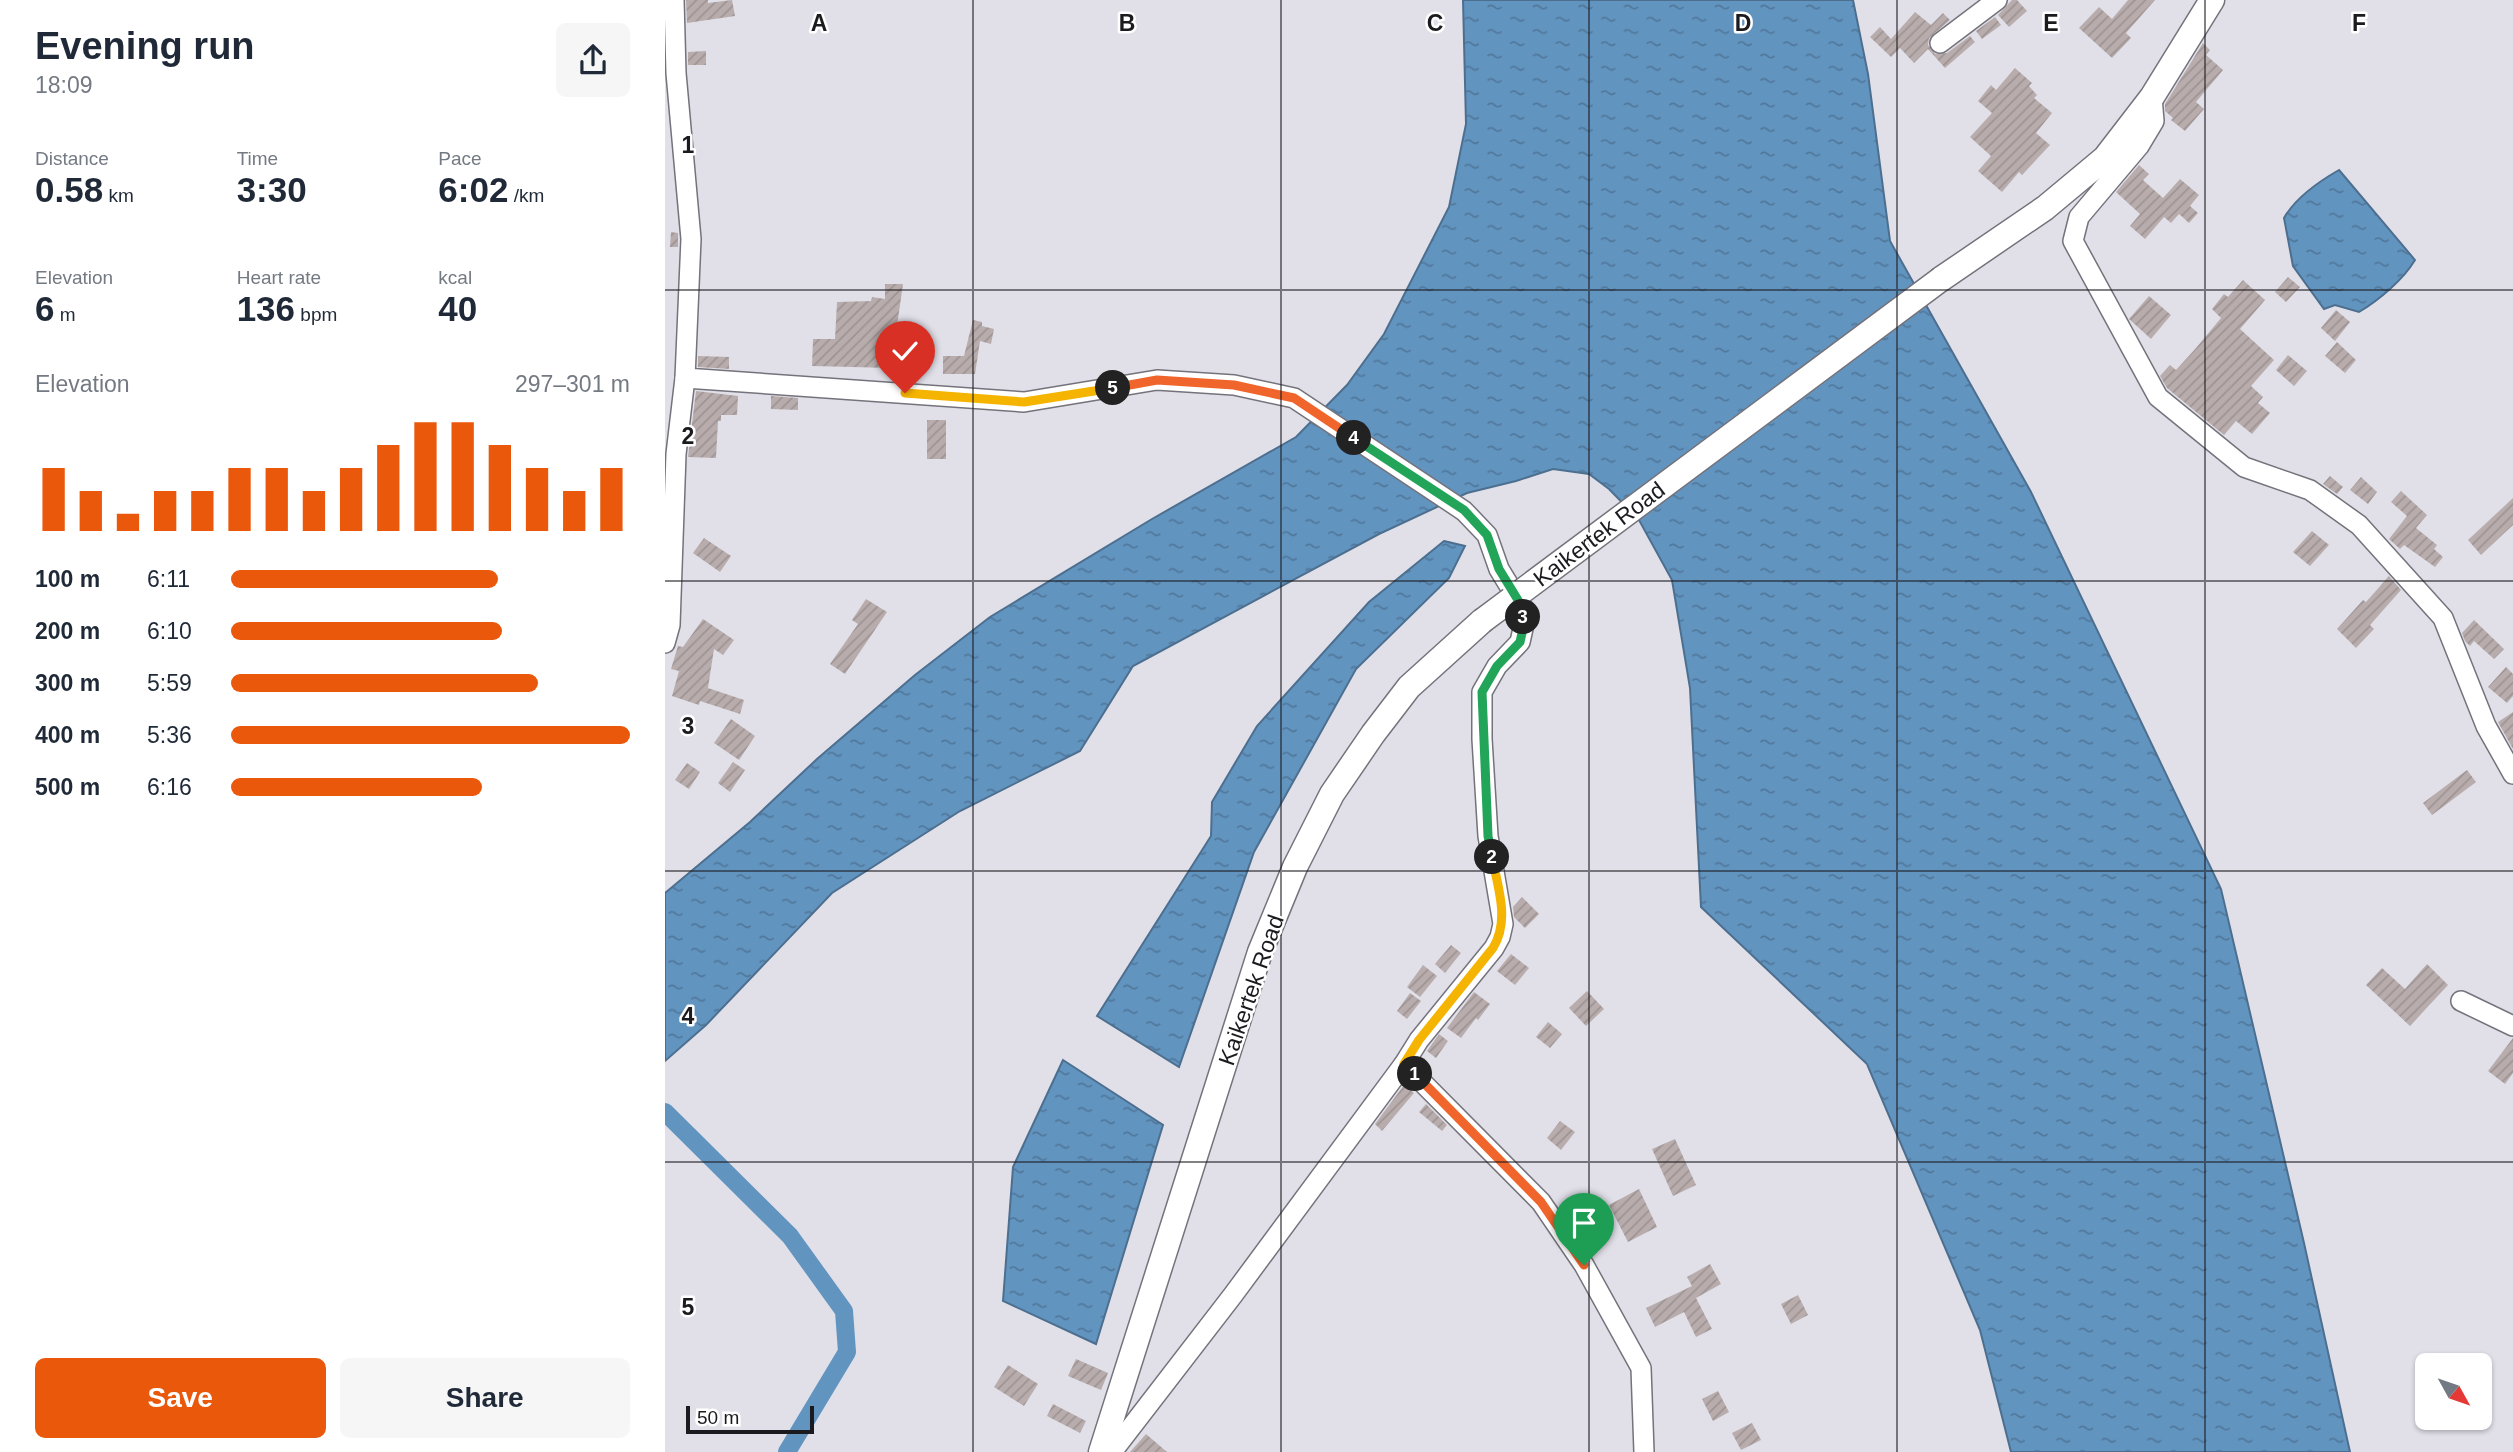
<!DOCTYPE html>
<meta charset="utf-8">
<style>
body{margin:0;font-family:Helvetica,sans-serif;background:#f6f6f7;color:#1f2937;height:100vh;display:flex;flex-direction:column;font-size:26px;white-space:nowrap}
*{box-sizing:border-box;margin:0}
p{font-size:23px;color:#747a83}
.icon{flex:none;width:38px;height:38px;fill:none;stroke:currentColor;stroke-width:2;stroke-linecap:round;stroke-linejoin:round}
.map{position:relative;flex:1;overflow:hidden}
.details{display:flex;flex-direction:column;background:#fff;width:665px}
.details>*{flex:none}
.needle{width:46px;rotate:130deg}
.tools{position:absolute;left:1750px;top:1353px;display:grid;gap:14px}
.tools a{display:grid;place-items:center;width:77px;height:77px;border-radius:10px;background:#fff;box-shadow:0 2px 5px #0004;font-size:35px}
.scale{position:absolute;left:21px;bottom:18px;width:128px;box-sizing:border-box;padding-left:7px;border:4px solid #1b1a1e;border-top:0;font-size:19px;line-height:24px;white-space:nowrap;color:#1b1a1e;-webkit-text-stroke:5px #fff;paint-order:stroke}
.pin{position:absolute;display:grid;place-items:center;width:60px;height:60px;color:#fff;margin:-72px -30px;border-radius:50% 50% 50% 0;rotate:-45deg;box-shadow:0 0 7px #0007}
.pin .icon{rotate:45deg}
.km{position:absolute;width:35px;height:35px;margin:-18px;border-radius:50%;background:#222;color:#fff;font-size:19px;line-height:35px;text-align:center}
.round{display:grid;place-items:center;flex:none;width:74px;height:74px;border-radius:10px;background:#f6f6f7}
.summary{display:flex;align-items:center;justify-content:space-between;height:119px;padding:0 35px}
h1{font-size:38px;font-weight:700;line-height:52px}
.figures{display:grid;grid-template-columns:repeat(3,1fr);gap:10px;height:119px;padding:7px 35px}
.figures div{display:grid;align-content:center}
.figures b{font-size:35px;font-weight:700}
.figures small{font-size:19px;font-weight:400}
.figures p{font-size:19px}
.chart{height:196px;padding:14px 35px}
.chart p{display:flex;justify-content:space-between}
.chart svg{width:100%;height:126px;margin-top:7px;stroke:#ea580c;stroke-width:6}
.button{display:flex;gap:14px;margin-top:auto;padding:14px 35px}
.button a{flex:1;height:80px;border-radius:10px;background:#ea580c;color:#fff;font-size:28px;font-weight:700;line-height:80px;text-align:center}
.button a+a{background:#f6f6f7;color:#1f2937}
ul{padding:0 35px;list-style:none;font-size:23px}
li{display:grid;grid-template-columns:112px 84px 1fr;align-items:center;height:52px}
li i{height:18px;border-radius:9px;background:#ea580c}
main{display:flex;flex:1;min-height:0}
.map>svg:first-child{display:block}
</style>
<main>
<section class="details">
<div class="summary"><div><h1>Evening run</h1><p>18:09</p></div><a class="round"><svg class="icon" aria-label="share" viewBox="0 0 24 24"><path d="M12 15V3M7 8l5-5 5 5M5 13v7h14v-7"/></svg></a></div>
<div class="figures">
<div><p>Distance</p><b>0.58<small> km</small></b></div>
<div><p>Time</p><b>3:30</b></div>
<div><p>Pace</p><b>6:02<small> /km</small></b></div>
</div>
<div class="figures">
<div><p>Elevation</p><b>6<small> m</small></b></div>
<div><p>Heart rate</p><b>136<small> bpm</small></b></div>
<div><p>kcal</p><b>40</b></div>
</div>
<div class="chart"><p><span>Elevation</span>297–301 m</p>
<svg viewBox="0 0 160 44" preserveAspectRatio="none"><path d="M5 44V22M15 44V30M25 44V38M35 44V30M45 44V30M55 44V22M65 44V22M75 44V30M85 44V22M95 44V14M105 44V6M115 44V6M125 44V14M135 44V22M145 44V30M155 44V22"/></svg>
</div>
<ul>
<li><b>100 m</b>6:11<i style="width:67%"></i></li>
<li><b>200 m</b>6:10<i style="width:68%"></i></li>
<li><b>300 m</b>5:59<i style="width:77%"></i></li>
<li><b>400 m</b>5:36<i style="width:100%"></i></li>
<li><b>500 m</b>6:16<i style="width:63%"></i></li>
</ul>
<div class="button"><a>Save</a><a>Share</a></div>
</section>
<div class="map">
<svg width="1848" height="1452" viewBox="0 0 1848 1452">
<defs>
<pattern id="water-ripples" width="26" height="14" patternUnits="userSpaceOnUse" patternTransform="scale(1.75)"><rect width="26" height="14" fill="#6294c0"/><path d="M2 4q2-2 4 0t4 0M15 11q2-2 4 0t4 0" fill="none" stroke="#50789b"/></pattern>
<pattern id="building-hatch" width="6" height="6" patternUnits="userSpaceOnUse" patternTransform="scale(1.75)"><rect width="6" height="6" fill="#b8adac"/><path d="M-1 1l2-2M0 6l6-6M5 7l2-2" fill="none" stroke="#9e9494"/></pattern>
</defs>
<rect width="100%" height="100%" fill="#e1e0e9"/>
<!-- water -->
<g fill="url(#water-ripples)" stroke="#4d6f8f" stroke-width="2">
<path d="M798,0H1188L1203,74L1225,241L1366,492L1556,889L1639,1243L1685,1452H1346L1315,1330L1202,1064L1036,907L1025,688L1007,580L974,520L944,489L924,474L888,469L851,481L802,493L714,534L468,666L415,751L295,811L167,893L41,1025L0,1061V893L85,822L152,759L250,675L325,617L487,519L631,437L682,385L719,334L784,207L801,124Z"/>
<path d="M1674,170L1750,260C1738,280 1714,300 1694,312L1670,305L1659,309L1628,266L1619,218C1631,197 1653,182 1674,170Z"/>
<path d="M779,541L800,546L784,578L691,669L589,852L514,1067L432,1016L546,836L547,802L592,726L704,602Z"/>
<path d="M398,1060L498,1125L431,1344L338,1301L348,1167Z"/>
</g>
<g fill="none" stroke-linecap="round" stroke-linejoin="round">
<!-- canal -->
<path stroke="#6294c0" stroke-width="18" d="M0,1112L125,1236L179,1311L182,1352L122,1452"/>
</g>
<!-- building -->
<g fill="url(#building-hatch)">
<path d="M21,0H43V3L67,0L70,16L22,23Z"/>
<path d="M1347,0H1352L1362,11L1344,27L1333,15Z"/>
<path d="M1463,0H1490L1461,33L1466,38L1447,58L1414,28L1434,7L1447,19Z"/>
<path d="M1250,12L1266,25L1278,13L1285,20L1264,38L1263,45L1270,54L1282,53L1305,36L1310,42L1280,68L1263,49L1249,63L1235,48L1226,57L1205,37L1215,27L1226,39Z"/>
<path d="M1330,17L1336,25L1317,39L1311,31Z"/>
<path d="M1538,43L1545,50L1541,55L1558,70L1531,102L1539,109L1520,131L1506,120L1508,118L1500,111V104Z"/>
<path d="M41,51V65H23V52Z"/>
<path d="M1350,68L1367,83L1364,86L1372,95L1369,98L1387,113L1371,133L1385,145L1357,175L1354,172L1337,192L1313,171L1326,156L1305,137L1327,113L1313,101L1326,85L1331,90Z"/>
<path d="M1474,165L1484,174L1478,180L1498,198L1515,179L1534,195L1525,206L1533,213L1524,223L1514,214L1506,223L1499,217L1480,239L1465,226L1475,214L1451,192Z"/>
<path d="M6,232L13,233V247H5Z"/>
<path d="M1623,277L1635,287L1621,302L1610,292Z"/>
<path d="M1578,280L1600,300L1575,329L1609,360L1586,386L1598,397L1593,403L1605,413L1587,434L1571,421L1559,435L1502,388L1495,376L1505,365L1511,370L1531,348L1556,318L1547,309L1559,294L1563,297Z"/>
<path d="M220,284H238L226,368L147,366L148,339H170L172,302L206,301L207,297L220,299Z"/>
<path d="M1484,296L1506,315L1486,339L1464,319Z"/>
<path d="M1671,310L1685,322L1670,341L1656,328Z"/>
<path d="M308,320L317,322V326L329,329L326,344L315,341L310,374H278V356H299Z"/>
<path d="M1672,342L1691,360L1680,373L1660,356Z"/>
<path d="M1623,355L1642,371L1629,386L1611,370Z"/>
<path d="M33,356L64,357V369L33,367Z"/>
<path d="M31,391L73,396L72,415H56V421H53L51,458L23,457Z"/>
<path d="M106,396L133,398V410L106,409Z"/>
<rect x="262" y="420" width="19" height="39"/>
<path d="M1665,476L1678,487L1672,494L1658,484Z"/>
<path d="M1696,477L1712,492L1703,504L1685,490Z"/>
<path d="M1736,491L1762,515L1751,528L1772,545L1769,549L1778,557L1770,567L1739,545L1735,549L1724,539L1742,516L1726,502Z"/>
<path d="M1848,498V525L1816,555L1803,540Z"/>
<path d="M1647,531L1664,545L1645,566L1628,552Z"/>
<path d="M39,538L66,556L55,572L28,553Z"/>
<path d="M1724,576L1736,590L1705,625L1709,629L1691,648L1672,629L1698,600L1701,602Z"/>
<path d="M201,599L222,612L180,674L165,664L193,624L187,620Z"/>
<path d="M38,619L69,640L58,655L49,649L43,688L79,700L75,714L35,701L34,705L7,696L14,671L6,669L13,646L18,647Z"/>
<path d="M1809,620L1839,649L1829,659L1809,641L1805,646L1800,641L1797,633Z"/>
<path d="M1841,667L1848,674V696L1842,703L1823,687Z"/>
<path d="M1848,712V749L1833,722Z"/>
<path d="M66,719L90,736L74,760L49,743Z"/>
<path d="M68,762L80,770L65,792L53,783Z"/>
<path d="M22,763L35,772L24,789L10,780Z"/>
<path d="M1802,770L1811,782L1767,815L1758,803Z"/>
<path d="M857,897L874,914L860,928L849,917L848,907Z"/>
<path d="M786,945L796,953L780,973L770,964Z"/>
<path d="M846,954L864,968L850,985L832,971Z"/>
<path d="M1762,964L1783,985L1745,1026L1701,985L1717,968L1740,989Z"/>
<path d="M758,965L772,976L755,997L742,987Z"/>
<path d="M922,991L939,1009L921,1026L904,1008Z"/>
<path d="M809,992L825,1004L813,1020L811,1018L796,1038L782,1028Z"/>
<path d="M745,993L756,1001L742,1019L732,1011Z"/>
<path d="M883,1022L897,1034L885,1048L871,1037Z"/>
<path d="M774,1034L783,1041L771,1058L762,1051Z"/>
<path d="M1848,1038V1073L1840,1084L1823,1071Z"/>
<path d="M739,1085L749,1093L717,1131L710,1124Z"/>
<path d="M761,1104L782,1125L777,1131L754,1112Z"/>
<path d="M895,1121L910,1132L896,1150L882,1138Z"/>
<path d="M1010,1139L1031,1185L1008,1196L987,1149Z"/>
<path d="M974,1189L992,1227L963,1242L944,1205Z"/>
<path d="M1045,1264L1056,1284L1031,1298L1047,1329L1031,1337L1019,1312L990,1327L981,1308L1027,1286L1022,1277Z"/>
<path d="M1133,1295L1143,1315L1126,1324L1116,1304Z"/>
<path d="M411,1359L443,1373L436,1390L403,1376Z"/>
<path d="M343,1365L373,1384L359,1406L329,1387Z"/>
<path d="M1053,1391L1064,1412L1048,1421L1037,1399Z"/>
<path d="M388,1404L421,1421L415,1433L382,1416Z"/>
<path d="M1087,1423L1096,1440L1076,1450L1067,1433Z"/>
<path d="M481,1434L502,1452H465Z"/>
</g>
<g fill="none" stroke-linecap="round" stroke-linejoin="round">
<!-- minor casing -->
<g stroke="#74727b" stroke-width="22">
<g id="minor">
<path d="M9,0L11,73L26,239L20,378L359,402L492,380L569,385L629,398L799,511L822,535L834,569L856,605L859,624L855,642L832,666L817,692V739L823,836L838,924L835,937L829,948L754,1040L739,1064L568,1295L447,1452"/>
<path d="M1275,43L1332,0"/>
<path d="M1487,97L1489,121L1474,146L1414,217L1408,241L1493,397L1579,467L1645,490L1694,525L1778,618L1821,726L1848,774"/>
<path d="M0,643L5,625L11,454L20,378"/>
<path d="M1796,1001L1848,1026"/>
<path d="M739,1064L876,1202L919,1265L976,1368L979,1452"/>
</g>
</g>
<!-- major casing -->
<g stroke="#74727b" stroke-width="27">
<g id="major">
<path d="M1276,279L1380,208L1440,158L1487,97L1547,0"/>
<path d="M436,1452L595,952L630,867L667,794L708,734L744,687L817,621"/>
</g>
</g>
<!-- minor -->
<use href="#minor" stroke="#fff" stroke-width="19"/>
<!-- major -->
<use href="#major" stroke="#fff" stroke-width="24"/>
<!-- major-bridge casing -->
<g stroke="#74727b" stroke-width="27" stroke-linecap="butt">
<path id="major-bridge" d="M817,621L1276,279"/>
</g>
<!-- major-bridge -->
<use href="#major-bridge" stroke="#fff" stroke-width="24"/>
</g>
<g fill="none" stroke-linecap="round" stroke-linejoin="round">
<!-- split-1 casing -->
<g stroke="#fff" stroke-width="14">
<path id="split-1" d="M750,1074L876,1202L919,1265"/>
</g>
<!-- split-2 casing -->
<g stroke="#fff" stroke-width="14">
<path id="split-2" d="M750,1074L739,1064L754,1040L828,948C845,920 833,888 827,857"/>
</g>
<!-- split-3 casing -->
<g stroke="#fff" stroke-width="14">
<path id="split-3" d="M827,857L823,836L817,692L832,666L855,642L859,624L858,617"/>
</g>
<!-- split-4 casing -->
<g stroke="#fff" stroke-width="14">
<path id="split-4" d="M689,438L799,510L822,535L834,569L856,605L858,617"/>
</g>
<!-- split-5 casing -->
<g stroke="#fff" stroke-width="14">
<path id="split-5" d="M448,388L492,380L569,385L629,398L689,438"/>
</g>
<!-- split-6 casing -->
<g stroke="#fff" stroke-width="14">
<path id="split-6" d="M240,393L359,402L448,388"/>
</g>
<!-- split-1 -->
<use href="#split-1" stroke="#f0652b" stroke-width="9"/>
<!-- split-2 -->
<use href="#split-2" stroke="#f5b400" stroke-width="9"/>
<!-- split-3 -->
<use href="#split-3" stroke="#22a559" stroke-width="9"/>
<!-- split-4 -->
<use href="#split-4" stroke="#22a559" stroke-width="9"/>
<!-- split-5 -->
<use href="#split-5" stroke="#f0652b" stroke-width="9"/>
<!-- split-6 -->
<use href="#split-6" stroke="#f5b400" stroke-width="9"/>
</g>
<!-- grid -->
<path fill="none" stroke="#1b1a1e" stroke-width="2" stroke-opacity="0.55" d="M308,0V1452M616,0V1452M924,0V1452M1232,0V1452M1540,0V1452M0,290H1848M0,581H1848M0,871H1848M0,1162H1848"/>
<g text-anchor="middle" stroke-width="5" stroke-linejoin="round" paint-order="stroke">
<!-- street labels -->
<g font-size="23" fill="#1b1a1e" stroke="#fff">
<text transform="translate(934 534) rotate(-37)" y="8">Kaikertek Road</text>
<text transform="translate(586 990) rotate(-71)" y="8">Kaikertek Road</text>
</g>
</g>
<g font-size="23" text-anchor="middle" font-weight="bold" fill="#1b1a1e" stroke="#fff" stroke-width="5" stroke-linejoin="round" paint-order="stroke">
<text x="154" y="31">A</text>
<text x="462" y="31">B</text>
<text x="770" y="31">C</text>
<text x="1078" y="31">D</text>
<text x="1386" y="31">E</text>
<text x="1694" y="31">F</text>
<text x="23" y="153">1</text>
<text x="23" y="444">2</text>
<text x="23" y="734">3</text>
<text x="23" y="1024">4</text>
<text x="23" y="1315">5</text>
</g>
</svg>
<div class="tools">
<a><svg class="needle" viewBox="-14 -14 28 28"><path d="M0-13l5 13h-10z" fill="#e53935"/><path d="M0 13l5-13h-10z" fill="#747a83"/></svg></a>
</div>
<div class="scale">50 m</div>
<div class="pin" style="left:919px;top:1265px;background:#1e9e55"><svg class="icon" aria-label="arrive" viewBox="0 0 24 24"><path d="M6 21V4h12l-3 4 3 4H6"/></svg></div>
<div class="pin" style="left:240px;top:393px;background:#d93025"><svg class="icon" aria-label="check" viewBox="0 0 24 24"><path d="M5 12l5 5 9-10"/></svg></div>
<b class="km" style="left:750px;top:1074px">1</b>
<b class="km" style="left:827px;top:857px">2</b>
<b class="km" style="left:858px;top:617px">3</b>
<b class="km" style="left:689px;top:438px">4</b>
<b class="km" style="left:448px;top:388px">5</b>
</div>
</main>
